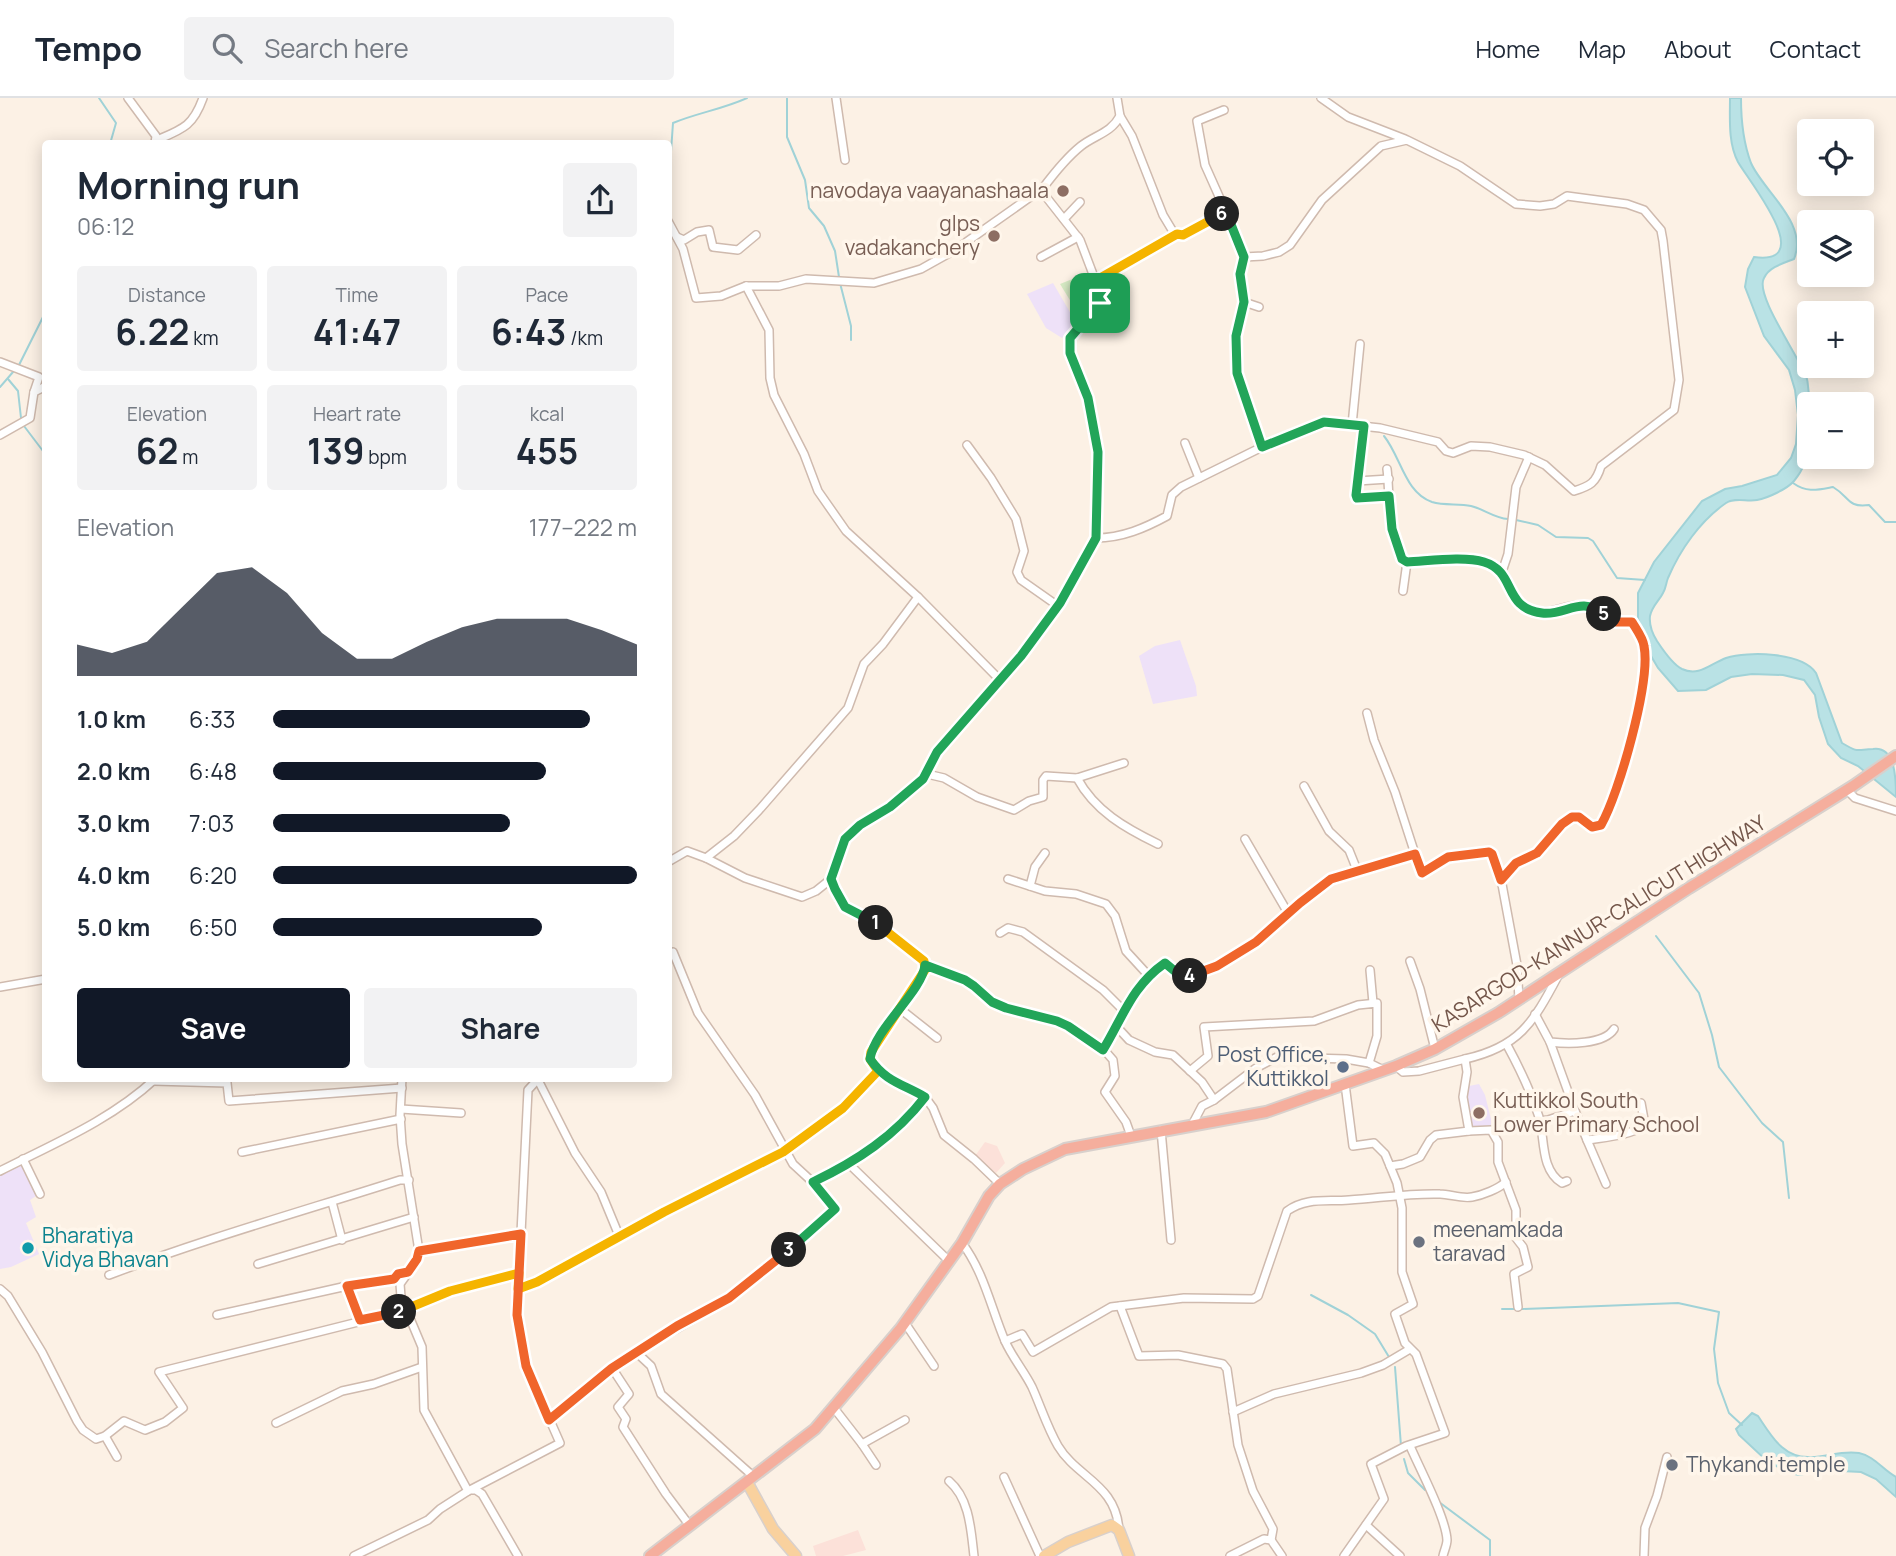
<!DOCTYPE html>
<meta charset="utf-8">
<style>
body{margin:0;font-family:Manrope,sans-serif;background:#f2f2f3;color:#1f2937;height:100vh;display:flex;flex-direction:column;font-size:26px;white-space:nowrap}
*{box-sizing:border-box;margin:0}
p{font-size:23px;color:#747a83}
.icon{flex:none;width:38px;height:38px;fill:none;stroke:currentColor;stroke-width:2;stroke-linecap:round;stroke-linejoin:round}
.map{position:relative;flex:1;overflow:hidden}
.drawer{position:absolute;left:42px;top:42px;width:630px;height:942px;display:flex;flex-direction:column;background:#fff;border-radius:7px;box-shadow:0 4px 18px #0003}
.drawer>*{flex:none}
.tools{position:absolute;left:1797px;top:21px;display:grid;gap:14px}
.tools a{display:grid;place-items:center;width:77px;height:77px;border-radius:7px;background:#fff;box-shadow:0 4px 18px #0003;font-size:35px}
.pin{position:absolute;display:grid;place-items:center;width:60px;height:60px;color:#fff;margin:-30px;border-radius:14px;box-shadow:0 4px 10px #0006}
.km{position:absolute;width:35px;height:35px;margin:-18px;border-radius:50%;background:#222;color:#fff;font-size:19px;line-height:35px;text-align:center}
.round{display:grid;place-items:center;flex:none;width:74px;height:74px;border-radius:7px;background:#f2f2f3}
.summary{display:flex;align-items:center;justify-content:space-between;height:119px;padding:0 35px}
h1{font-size:38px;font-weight:700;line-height:52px}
.stats{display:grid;grid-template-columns:repeat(3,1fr);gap:10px;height:119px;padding:7px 35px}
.stats div{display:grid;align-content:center;border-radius:7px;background:#f2f2f3;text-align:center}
.stats b{font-size:35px;font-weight:700}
.stats small{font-size:19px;font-weight:400}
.stats p{font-size:19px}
.chart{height:196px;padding:14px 35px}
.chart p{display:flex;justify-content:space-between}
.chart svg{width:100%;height:126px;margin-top:7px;fill:#111827;opacity:.7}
.action{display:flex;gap:14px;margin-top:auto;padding:14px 35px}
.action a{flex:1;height:80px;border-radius:7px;background:#111827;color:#fff;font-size:28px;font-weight:700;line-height:80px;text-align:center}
.action a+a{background:#f2f2f3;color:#1f2937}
ul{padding:0 35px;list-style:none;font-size:23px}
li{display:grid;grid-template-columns:112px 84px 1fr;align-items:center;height:52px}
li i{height:18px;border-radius:9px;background:#111827}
header{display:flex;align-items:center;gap:42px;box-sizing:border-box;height:98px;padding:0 35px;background:#fff;border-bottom:2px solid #e0e1e3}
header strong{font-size:33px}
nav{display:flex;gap:38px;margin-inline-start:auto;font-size:24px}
.search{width:490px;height:63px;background:#f2f2f3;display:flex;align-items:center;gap:18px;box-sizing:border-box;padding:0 24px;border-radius:7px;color:#747a83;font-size:26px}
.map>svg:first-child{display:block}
</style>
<header>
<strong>Tempo</strong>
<div class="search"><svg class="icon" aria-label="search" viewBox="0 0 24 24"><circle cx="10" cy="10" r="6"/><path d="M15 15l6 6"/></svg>Search here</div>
<nav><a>Home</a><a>Map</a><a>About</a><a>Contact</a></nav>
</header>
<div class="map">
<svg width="1896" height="1458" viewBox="0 0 1896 1458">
<rect width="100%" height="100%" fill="#fcf1e5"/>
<!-- commercial -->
<g fill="#fce1d9">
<path d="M985,1044L997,1048L1005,1065L996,1075L975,1058Z"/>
<path d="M858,1432L866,1452L843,1458H816L813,1448Z"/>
</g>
<!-- education -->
<g fill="#eee1f8">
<path d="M1053,185L1071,216L1078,222L1062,240L1046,230L1027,196Z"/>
<path d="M1180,542L1196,588L1197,598L1153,606L1139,558L1155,548Z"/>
<path d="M1479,986L1485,997L1493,1029L1472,1028L1466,1001L1467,992L1469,988Z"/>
<path d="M23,1066L39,1096L30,1102L36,1119L26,1125L39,1156L11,1169L0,1171V1078Z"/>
</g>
<!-- green -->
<path fill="#d5e9c3" d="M1080,178L1091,200L1076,212L1060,186Z"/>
<!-- water -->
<g fill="#b9e2e5" stroke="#a0d2d7" stroke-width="2">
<path d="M1730,0H1741C1741,23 1743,44 1751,65C1763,93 1809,125 1794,161C1784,165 1769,169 1764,180C1754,197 1801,261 1807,281C1808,285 1808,291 1809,296C1812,325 1814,360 1794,383C1787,391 1768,400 1757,402C1747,404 1735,399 1726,405C1700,423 1680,452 1668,480C1666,485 1666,490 1663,495C1659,503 1652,508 1650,518C1649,527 1652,535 1657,543C1663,552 1672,566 1682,571C1699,579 1710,566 1726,560C1748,553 1802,554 1816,575L1842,645C1859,655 1855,652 1873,651C1896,648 1896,682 1896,699L1858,668L1841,660L1828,646L1819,619L1815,597L1804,582L1783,577L1752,576L1731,579L1706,592L1678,593L1658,570L1651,558L1638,521V495L1654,464L1702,403L1725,391L1742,388L1777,377L1791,360L1796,346L1798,317L1795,292L1789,272L1764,238L1745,189L1748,171L1754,159C1819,168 1748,82 1738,64C1728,45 1730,21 1730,0Z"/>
<path d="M1752,1315L1758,1318C1771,1337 1783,1361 1811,1359C1827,1359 1842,1352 1859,1355C1874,1358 1883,1372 1896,1379V1399L1876,1381L1861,1374L1822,1372L1799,1377L1790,1375L1768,1364L1739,1337L1736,1331Z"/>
</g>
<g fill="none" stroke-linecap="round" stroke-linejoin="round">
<!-- stream -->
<g stroke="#a0d2d7" stroke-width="2">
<path d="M99,0L116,25L110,46"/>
<path d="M787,0V39L805,82L809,110L824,128L835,153L839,179"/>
<path d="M670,68L673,25C697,15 723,11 747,0"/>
<path d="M840,185L851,228V242"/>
<path d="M19,267L46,213"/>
<path d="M8,281L18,293L21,320"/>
<path d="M0,289L13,274"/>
<path d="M24,328L46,357"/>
<path d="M1384,338C1401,359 1405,395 1432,404C1445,408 1459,405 1471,408C1484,411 1494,420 1508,421"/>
<path d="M1793,385C1807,395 1817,392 1833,389C1850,399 1847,410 1869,407L1885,424H1896"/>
<path d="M1516,422L1538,427L1556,439L1588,440L1593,443L1617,480L1645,482"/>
<path d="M1656,838L1699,895L1712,937L1719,969L1762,1025L1783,1044L1789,1100"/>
<path d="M1311,1197L1348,1217L1375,1236L1389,1259"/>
<path d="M1502,1211H1516"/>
<path d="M1522,1211L1678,1205L1719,1214L1714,1251L1718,1285L1729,1315L1742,1327"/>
<path d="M1395,1269L1401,1348"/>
<path d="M1404,1361L1408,1375L1425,1392"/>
<path d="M1439,1404L1490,1442V1458"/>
</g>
<!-- minor casing -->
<g stroke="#cfbaae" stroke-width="10">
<g id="minor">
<path d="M128,0L156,38L155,45"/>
<path d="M836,0L845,62"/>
<path d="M1321,0L1348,19L1405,41"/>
<path d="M1224,12L1197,23L1205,67L1226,114"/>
<path d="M157,42C183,31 193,28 203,0"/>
<path d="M1064,121L1080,104"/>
<path d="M668,123L683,151L696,200L721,198L746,188H779L806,181L874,185L921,171L955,152L1043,90"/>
<path d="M677,139L684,142L697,134L709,132L713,149L738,152L756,137"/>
<path d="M1041,159L1078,139"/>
<path d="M1244,159L1240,176L1244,204L1236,238L1237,275L1262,349"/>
<path d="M1095,183L1177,137"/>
<path d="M746,188L769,232L770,280L774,297L804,356L818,393L846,433L918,499L1000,582"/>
<path d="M1244,204L1259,209"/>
<path d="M0,264L39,279L34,294"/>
<path d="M1352,327L1360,246"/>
<path d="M1364,328L1356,397L1357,400L1389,399"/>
<path d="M0,337L30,320L34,294L46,288"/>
<path d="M1185,345L1199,380"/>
<path d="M967,347L991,380L1016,421L1024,453L1017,474L1021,482L1058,508"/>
<path d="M1387,371C1390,392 1387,454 1407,464L1403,493"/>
<path d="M1357,383L1389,381"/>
<path d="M1096,440C1122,440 1145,430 1167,418L1172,397L1181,389L1262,349L1324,324L1380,330L1438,344L1446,353L1453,355L1471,348L1490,349L1524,357L1545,367L1574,393C1590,388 1596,385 1601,368L1674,312L1679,282L1663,143L1661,132L1644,112L1627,106L1567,98L1554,106L1540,108L1516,106L1460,68L1407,42L1381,48L1322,102L1290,147L1279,154L1263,158L1244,159L1226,114L1183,137L1179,138L1172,132L1163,117L1132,38L1120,18L1117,0"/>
<path d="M1407,464C1433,463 1483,455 1502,474C1514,486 1505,498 1525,509C1545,520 1558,509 1578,507C1602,505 1600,520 1616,524C1621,526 1626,523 1632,524C1636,531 1643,540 1644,548C1651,582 1619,696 1601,727L1592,729L1579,719H1572L1562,726L1537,755L1516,765L1501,781"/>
<path d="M1502,474L1508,456L1516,389L1529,359"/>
<path d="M1367,615L1374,642L1395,694L1415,756"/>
<path d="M927,676L944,680L977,699L1014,712L1029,703L1043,699V682L1046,678L1077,680L1124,665"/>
<path d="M1077,680C1095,713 1125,730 1158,746"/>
<path d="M1304,688L1329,733L1349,752L1357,772"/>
<path d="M1847,692L1855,700L1896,713"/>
<path d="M1245,741L1288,815"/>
<path d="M706,760L745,780L802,799L816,793L831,781"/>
<path d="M668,764L687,753L706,760L734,738L759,712L848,610L864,566L883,546L918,499"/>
<path d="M1008,781L1045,793L1076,796L1106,806L1115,818L1126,853L1148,877"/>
<path d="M1030,788L1035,769L1045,755"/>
<path d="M1000,835L1008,830L1023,834L1103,892L1123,912"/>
<path d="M1410,863L1420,891L1435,951"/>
<path d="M925,868L965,882L992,904L1006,910L1057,923L1068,928L1106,954L1113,962L1115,978L1105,994L1126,1024L1131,1038"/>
<path d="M1370,872L1373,905"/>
<path d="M0,889L46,881"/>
<path d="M899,910L937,940"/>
<path d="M1535,916L1550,944C1567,946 1604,947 1614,931"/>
<path d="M1550,944L1575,1013"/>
<path d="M1507,947C1519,969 1531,994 1539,1019C1545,1039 1540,1072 1562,1085L1567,1083"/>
<path d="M1103,952L1117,929"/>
<path d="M1465,961C1519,949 1533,925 1558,878"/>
<path d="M1190,973L1208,958L1204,929L1314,923L1358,907L1377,905V938L1369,965"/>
<path d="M402,980L400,1017L402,1046L419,1153L417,1162L400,1186L401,1199L422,1249L424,1312L468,1393"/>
<path d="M538,982L575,1055L601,1094L620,1140"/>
<path d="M153,983L227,985L229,1003L402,990"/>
<path d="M1345,986L1353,1048L1374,1045L1385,1056L1390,1068L1403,1066L1420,1059L1430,1042L1436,1037L1469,1033L1463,999L1467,974L1465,961L1419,973L1403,974L1396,968"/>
<path d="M1214,1002L1256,970L1277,959L1346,961L1369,965L1383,972"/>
<path d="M401,1011L461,1015"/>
<path d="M1540,1023L1548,1022L1575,1013L1587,1042C1606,1039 1629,1038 1645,1027L1641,1005"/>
<path d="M1192,1027L1202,1008L1214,1002L1202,984L1173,957L1155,954L1129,942L1117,929C1126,903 1143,881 1165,865L1183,880L1217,868L1256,844L1300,805L1331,781L1415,756L1422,775L1448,759L1491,754L1501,781L1517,867L1519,901"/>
<path d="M1161,1032L1171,1142"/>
<path d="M1469,1033L1491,1032L1498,1044V1064L1516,1112V1140L1523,1149L1528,1169L1514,1176L1518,1209"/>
<path d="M1587,1042L1606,1086"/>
<path d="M242,1054L401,1021"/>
<path d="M23,1061L40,1096"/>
<path d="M849,1066L949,1163"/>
<path d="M0,1073C53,1046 111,1022 155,981"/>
<path d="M813,1084C859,1062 894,1040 925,999"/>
<path d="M1000,1086L974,1061L944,1037L933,1010L925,999L897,986L878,973L870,961C875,932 929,885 924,863L876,825L845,809L839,802L831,781L845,741L860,727L890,709L923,681L937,654L1021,558L1060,505L1096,440L1098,354L1089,300L1070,255V240L1102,200L1080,142L1047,100L1043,90C1055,74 1066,60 1081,48C1095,37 1111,35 1120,18"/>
<path d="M332,1104L342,1142"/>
<path d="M962,1145C984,1174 991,1210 1005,1243C1012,1259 1024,1273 1032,1289C1041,1309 1047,1329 1058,1348C1077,1380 1116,1386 1119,1432"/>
<path d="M419,1153L521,1136"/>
<path d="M258,1166L414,1119"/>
<path d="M109,1177C204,1141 303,1113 400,1082H409"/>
<path d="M0,1191L8,1198L42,1254L77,1323L83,1332L96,1341L105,1338L124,1323L145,1332L165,1324L183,1310L159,1274L406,1212L450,1193L519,1175"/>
<path d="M518,1191L537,1184L664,1114L783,1053L843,1010L878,973"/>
<path d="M1120,1208L1139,1258L1178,1257L1223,1266L1227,1271L1238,1347L1253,1393L1273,1431L1271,1442"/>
<path d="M217,1217L347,1188"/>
<path d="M360,1222L347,1188L394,1181L398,1176L408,1174"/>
<path d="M905,1225L934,1268"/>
<path d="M1005,1243L1022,1236L1033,1254L1111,1209L1184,1200L1253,1201L1258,1198L1287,1113C1307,1099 1326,1104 1349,1102C1380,1100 1409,1095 1440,1096C1450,1096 1461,1101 1472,1099C1483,1097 1498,1091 1506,1084"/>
<path d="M636,1254L729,1201L814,1132L835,1111L819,1090L793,1066L755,997L698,915L673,854"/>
<path d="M612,1270L629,1296L618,1309L626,1321L623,1329L666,1396L690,1428"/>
<path d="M834,1310L862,1346L905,1322"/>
<path d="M1233,1314L1274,1296L1361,1275L1383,1267L1410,1251"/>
<path d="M549,1322L612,1270L636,1254L651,1268L661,1296L754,1379"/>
<path d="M276,1325L342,1293L374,1286L422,1269"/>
<path d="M105,1338L117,1359"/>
<path d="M862,1346L876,1367"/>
<path d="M1410,1348C1419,1369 1446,1420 1447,1442C1447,1447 1444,1453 1443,1458"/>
<path d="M1004,1379L1040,1458"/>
<path d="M949,1383C970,1401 971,1433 974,1458"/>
<path d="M472,1392H476L482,1396L518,1458"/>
<path d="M1366,1427L1400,1458"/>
<path d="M354,1458L428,1422L440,1411L468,1393L560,1345L526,1268L517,1217L528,992L539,980"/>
<path d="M1230,1458L1264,1441L1271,1442L1282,1458"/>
<path d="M1344,1458L1384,1401L1371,1366L1406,1348L1445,1335L1416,1256L1405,1245L1395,1216L1413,1206L1402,1174V1110L1397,1085L1390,1068"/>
<path d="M1644,1458L1645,1430L1657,1398L1667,1359"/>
</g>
</g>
<!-- major casing -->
<g stroke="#d8d0cc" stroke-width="13">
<g id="major">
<path d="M747,1384L773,1431L796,1458"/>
<path d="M1044,1458L1068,1444L1112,1427L1119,1432L1129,1458"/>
</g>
</g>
<!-- highway casing -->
<g stroke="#d8d0cc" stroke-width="14">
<path id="highway" d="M650,1458L815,1331L901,1230L962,1145L989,1098L1000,1086L1023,1071L1065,1051L1266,1014L1396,968L1435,951L1498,915L1689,790L1853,688L1896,658"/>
</g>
<!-- minor -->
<use href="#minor" stroke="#fff" stroke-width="7"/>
<!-- major -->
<use href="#major" stroke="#f9d19e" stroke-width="10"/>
<!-- highway -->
<use href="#highway" stroke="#f5ae9d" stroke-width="10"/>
</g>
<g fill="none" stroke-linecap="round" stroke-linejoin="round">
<!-- split-1 casing -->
<g stroke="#fff" stroke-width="14">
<path id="split-1" d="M876,825L845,809L835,791L831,781L845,741L860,727L890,709L923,681L937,654L1021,558L1060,505L1096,440L1098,354L1088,300L1070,255V240L1100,205"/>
</g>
<!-- split-2 casing -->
<g stroke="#fff" stroke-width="14">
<path id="split-2" d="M399,1214L450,1193L519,1175L518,1191L537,1184L664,1114L783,1054L843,1010L878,973L870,961L871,954L925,872L924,863L876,825"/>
</g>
<!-- split-3 casing -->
<g stroke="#fff" stroke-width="14">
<path id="split-3" d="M399,1214L360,1222L347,1188L394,1181L398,1176L408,1174L417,1161L419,1153L521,1136L517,1217L526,1268L549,1322L612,1270L677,1228L729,1200L789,1152"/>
</g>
<!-- split-4 casing -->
<g stroke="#fff" stroke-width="14">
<path id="split-4" d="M789,1152L835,1111L813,1084C857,1063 895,1038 925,999C903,986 886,984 870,961C875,930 922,894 925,867L965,882L974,888L992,904L1006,910L1057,923L1068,928L1103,952C1123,919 1132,888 1165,865L1183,880L1190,878"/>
</g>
<!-- split-5 casing -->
<g stroke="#fff" stroke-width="14">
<path id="split-5" d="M1190,878L1217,868L1256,844L1300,805L1331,781L1415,756L1422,775L1448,759L1489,754L1492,756L1501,782L1516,765L1537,755L1562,726L1572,719H1579L1592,729L1601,727C1619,696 1651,583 1644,548C1643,540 1636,531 1632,524H1616L1604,516"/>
</g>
<!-- split-6 casing -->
<g stroke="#fff" stroke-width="14">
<path id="split-6" d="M1222,116L1226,114L1244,159L1240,176L1244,204L1236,238L1237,275L1262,349L1324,324L1364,328L1356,397L1357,400L1389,398L1392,431L1402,461L1407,464C1429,463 1464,458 1484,464C1517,474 1502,510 1542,515C1566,518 1580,497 1604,516"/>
</g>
<!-- split-7 casing -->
<g stroke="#fff" stroke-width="14">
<path id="split-7" d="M1100,205L1102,200L1095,183L1177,136L1183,137L1222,116"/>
</g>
<!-- split-1 -->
<use href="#split-1" stroke="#22a559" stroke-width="9"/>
<!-- split-2 -->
<use href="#split-2" stroke="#f5b400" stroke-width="9"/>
<!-- split-3 -->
<use href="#split-3" stroke="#f0652b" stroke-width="9"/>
<!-- split-4 -->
<use href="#split-4" stroke="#22a559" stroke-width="9"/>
<!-- split-5 -->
<use href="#split-5" stroke="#f0652b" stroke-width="9"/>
<!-- split-6 -->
<use href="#split-6" stroke="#22a559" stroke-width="9"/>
<!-- split-7 -->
<use href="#split-7" stroke="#f5b400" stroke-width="9"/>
</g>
<!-- markers -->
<g fill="#8d6e63" stroke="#fff6eb" stroke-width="2.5">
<circle cx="1063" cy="93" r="7"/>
<circle cx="994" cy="138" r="7"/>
<circle cx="1479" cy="1015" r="7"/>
</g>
<circle fill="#5c6f8a" stroke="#fff6eb" stroke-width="2.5" cx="1343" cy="969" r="7"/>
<g fill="#6b7280" stroke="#fff6eb" stroke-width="2.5">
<circle cx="1419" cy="1144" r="7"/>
<circle cx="1672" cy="1367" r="7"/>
</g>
<circle fill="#0f9aa8" stroke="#fff6eb" stroke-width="2.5" cx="28" cy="1150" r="7"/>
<g text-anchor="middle" stroke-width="7" stroke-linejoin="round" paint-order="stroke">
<!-- education labels -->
<g font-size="21" fill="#785e54" stroke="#fff6eb" text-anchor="end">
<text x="1049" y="100">navodaya vaayanashaala</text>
<text x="980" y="133">glps<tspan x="980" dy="24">vadakanchery</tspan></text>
<text x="1493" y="1010" text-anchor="start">Kuttikkol South<tspan x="1493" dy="24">Lower Primary School</tspan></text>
</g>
<!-- street labels -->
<g font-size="21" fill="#74564a" stroke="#fff6eb">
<text transform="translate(1599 826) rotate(-32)" y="7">KASARGOD-KANNUR-CALICUT HIGHWAY</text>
</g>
<!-- service labels -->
<g font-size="21" fill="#4e5e75" stroke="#fff6eb" text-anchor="end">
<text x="1329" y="964">Post Office,<tspan x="1329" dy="24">Kuttikkol</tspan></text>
</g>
<!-- worship labels -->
<g font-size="21" fill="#5b616d" stroke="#fff6eb" text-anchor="start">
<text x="1433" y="1139">meenamkada<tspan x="1433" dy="24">taravad</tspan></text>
<text x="1686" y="1374">Thykandi temple</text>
</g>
<!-- culture labels -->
<g font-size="21" fill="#0d838f" stroke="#fff6eb" text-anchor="start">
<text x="42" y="1145">Bharatiya<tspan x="42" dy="24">Vidya Bhavan</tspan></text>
</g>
</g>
</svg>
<div class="tools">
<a><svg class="icon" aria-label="locate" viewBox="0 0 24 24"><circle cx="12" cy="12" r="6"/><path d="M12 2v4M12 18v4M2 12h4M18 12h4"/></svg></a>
<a><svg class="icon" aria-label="layers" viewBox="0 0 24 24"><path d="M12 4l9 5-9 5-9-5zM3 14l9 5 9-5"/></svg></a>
<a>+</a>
<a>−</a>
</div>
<div class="pin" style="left:1100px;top:205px;background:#1e9e55"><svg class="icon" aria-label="arrive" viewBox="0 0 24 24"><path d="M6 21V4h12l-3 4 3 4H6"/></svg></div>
<b class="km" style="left:876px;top:825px">1</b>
<b class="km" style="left:399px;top:1214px">2</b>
<b class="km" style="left:789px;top:1152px">3</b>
<b class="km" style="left:1190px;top:878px">4</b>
<b class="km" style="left:1604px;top:516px">5</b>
<b class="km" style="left:1222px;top:116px">6</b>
<section class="drawer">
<div class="summary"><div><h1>Morning run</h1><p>06:12</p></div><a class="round"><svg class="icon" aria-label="share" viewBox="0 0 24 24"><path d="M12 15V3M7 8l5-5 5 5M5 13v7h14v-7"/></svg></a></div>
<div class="stats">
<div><p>Distance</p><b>6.22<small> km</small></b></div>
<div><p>Time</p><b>41:47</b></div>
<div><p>Pace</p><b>6:43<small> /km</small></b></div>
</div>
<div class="stats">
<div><p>Elevation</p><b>62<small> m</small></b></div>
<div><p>Heart rate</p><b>139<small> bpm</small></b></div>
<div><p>kcal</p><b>455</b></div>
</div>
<div class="chart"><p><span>Elevation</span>177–222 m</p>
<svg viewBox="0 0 160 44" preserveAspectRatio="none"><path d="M0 44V33L10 36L20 32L30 20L40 8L50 6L60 15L70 29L80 38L90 38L100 32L110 27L120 24L130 24L140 24L150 28L160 33V44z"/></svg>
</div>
<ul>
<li><b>1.0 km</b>6:33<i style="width:87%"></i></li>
<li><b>2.0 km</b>6:48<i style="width:75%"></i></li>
<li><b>3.0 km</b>7:03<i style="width:65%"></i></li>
<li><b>4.0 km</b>6:20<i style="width:100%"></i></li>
<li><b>5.0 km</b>6:50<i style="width:74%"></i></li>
</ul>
<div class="action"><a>Save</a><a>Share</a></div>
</section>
</div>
